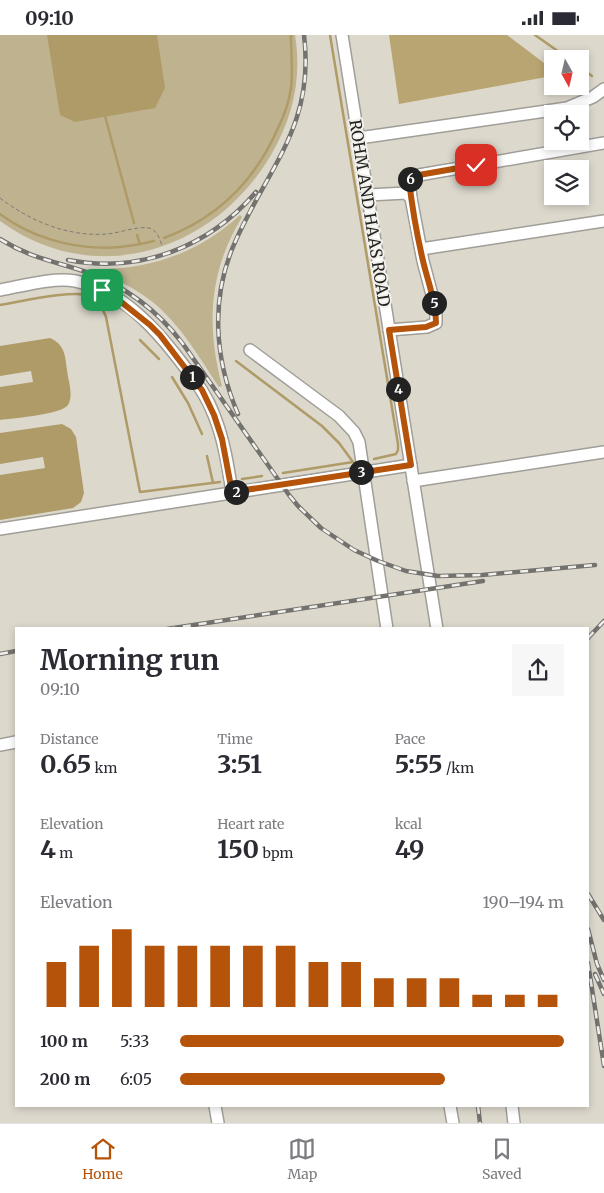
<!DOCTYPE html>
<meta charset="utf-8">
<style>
body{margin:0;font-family:Merriweather,serif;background:#f7f7f7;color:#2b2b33;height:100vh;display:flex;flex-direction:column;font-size:19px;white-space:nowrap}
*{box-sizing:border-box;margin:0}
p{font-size:16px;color:#7c7c81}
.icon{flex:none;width:28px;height:28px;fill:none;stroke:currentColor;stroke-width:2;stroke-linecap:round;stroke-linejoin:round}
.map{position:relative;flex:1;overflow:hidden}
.panel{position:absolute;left:15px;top:592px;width:574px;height:480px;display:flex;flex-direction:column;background:#fff;border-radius:0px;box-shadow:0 2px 8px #0003}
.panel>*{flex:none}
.needle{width:32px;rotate:172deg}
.tools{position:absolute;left:544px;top:15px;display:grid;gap:10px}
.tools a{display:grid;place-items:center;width:45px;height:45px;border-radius:0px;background:#fff;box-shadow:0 2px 8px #0003;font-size:25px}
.pin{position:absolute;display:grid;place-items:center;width:42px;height:42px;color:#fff;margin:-21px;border-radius:10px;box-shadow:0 2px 8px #0006}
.km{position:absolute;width:25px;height:25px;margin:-12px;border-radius:50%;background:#222;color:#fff;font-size:14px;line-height:25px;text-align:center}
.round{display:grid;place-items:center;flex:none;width:52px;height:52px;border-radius:0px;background:#f7f7f7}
.head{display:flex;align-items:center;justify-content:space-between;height:85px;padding:0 25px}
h1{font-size:28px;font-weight:700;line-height:38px}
.figures{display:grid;grid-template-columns:repeat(3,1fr);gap:8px;height:85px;padding:5px 25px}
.figures div{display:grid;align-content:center}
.figures b{font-size:25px;font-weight:700}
.figures small{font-size:14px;font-weight:400}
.figures p{font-size:14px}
.chart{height:140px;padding:10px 25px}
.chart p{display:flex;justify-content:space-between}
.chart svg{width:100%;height:90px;margin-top:5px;stroke:#b45309;stroke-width:6}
ul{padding:0 25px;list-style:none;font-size:16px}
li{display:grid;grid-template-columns:80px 60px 1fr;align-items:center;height:38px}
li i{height:12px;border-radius:6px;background:#b45309}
.status{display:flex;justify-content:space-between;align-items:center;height:35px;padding:0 25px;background:#fff;direction:ltr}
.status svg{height:14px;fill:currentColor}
.tabs{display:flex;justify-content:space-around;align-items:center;height:70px;border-top:1px solid #e1e1e2;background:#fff;font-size:14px;color:#7c7c81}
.tabs a{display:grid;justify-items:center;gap:2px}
.tabs .current{color:#b45309}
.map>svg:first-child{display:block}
</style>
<div class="status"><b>09:10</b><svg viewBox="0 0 49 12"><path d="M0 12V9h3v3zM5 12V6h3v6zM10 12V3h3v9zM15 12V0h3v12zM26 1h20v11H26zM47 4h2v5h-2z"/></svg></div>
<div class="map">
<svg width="604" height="1088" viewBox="0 0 604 1088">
<rect width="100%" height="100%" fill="#e5e3dd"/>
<!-- built -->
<path fill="#ddd8cc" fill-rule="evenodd" d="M0,0H604V1088H0ZM552,24H580V51H552ZM552,79H580V106H552ZM552,134H580V161H552ZM16,594H588V1071H16Z"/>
<!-- green -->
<g fill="#bfb28f">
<path d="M0,0H295C302,43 293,83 271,120C214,217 95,255 0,186Z"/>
<path d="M240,180L242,182C209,236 206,290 222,351L219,352C199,322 179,287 150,265C135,254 120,246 104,238V234C156,233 202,215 240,180Z"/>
</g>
<!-- forest -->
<path fill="#b9a571" d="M389,0H507L552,34V41L399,69Z"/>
<!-- water -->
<g fill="#af9b67">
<path d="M47,0H157L165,53L155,73L75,87L60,80Z"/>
<path d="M50,303C65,310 65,320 67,335C68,345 74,361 68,370C60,380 14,383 0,385V352L33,347L31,336L0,341V311Z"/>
<path d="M62,389L71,394L76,402L84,458L81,467L73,473L0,485V440L45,433L43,422L0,429V398Z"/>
</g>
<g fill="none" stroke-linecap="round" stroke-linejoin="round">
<!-- stream -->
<g stroke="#af9b67" stroke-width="2.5">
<path d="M330,0L398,409V415L396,419L374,424"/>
<path d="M535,0L569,24"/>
<path d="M580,32L592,41"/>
<path d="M105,81L134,188"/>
<path d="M0,179C39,208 92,219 140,209"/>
<path d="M137,200L140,209L154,206"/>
<path d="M164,203C218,183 255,146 278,93C284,81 289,67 291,53C293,36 291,18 291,0"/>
<path d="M0,270C19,267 74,254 90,261C99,265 103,274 106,282L140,457L220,447"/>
<path d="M140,305L159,324"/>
<path d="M236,326L322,391L339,408L353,427L283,438"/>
<path d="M172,342L188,368L202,399"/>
<path d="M207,421L213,448"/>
<path d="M242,444L262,441"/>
</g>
<!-- minor casing -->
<g stroke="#a09e98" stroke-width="14">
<g id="minor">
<path d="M342,0L437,594"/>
<path d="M359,103L567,73L593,62L604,54"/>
<path d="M368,160L406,158L411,163L423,226L436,275V288L427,292L389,295"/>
<path d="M411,163L409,145L413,141L604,108"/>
<path d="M421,214L604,186"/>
<path d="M0,255C22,251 54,242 75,246C122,255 157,295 184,331C196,347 207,361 214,380C224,405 228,431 232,457"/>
<path d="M250,315L339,381L354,397L359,407L387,594"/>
<path d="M413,446L604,417"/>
<path d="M0,494L411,430"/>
<path d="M0,710L16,707"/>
<path d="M215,1071L218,1088"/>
<path d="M450,1071L453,1088"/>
<path d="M512,1071L514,1088"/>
</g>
</g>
<!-- path -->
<path stroke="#7d7b77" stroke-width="1" stroke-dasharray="4 2.5" stroke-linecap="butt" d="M0,163C30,186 68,202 107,199C120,198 136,191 149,193C157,195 160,204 162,211"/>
<!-- minor -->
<use href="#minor" stroke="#fff" stroke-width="11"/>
<!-- rail casing -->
<g stroke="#74726f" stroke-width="4.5">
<g id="rail">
<path d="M0,204C30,223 54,226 86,237C125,251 158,276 183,309L289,460L298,471L321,493L354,515L378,526L406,536L438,541L482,540L595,530"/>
<path d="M68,225C140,239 209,212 256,157"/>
<path d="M238,379C214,323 210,261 236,205C269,131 315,90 304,0"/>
<path d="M167,594L483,546"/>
<path d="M588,603L604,586"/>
<path d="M0,619L16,616"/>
<path d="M588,859L604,885"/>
<path d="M588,894L597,929L604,945"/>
<path d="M588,928L604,1031"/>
<path d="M595,939L604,959"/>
<path d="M478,1071L480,1088"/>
</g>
</g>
<!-- rail -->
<use href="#rail" stroke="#f2f0eb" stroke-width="2.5" stroke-dasharray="8" stroke-linecap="butt"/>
</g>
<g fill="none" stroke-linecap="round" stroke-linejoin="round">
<!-- route casing -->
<g stroke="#fff" stroke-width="10">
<path id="route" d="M102,255L120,266L150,290L160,300L202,355L214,380L222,404L232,457L411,430L389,295L426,292L436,288C436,267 428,247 423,226C417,200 412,172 409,145L413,141L476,130"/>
</g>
<!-- route -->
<use href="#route" stroke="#b45309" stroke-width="6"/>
</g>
<g text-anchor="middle" stroke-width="4" stroke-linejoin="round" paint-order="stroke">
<!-- street labels -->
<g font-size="16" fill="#232220" stroke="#f2f0eb">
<text transform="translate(370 178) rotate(81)" y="6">ROHM AND HAAS ROAD</text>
</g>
</g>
</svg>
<div class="tools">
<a><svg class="needle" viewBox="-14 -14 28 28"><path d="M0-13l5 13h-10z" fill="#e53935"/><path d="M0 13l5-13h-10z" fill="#7c7c81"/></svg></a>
<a><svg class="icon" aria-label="locate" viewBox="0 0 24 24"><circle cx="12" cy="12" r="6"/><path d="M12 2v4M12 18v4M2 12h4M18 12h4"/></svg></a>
<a><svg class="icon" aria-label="layers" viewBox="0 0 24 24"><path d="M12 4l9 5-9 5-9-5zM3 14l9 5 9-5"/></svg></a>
</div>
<div class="pin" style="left:102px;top:255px;background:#1e9e55"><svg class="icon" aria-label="arrive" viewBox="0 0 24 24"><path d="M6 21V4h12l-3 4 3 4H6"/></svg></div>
<div class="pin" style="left:476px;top:130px;background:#d93025"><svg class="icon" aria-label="check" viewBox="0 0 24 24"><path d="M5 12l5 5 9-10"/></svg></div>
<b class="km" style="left:192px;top:342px">1</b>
<b class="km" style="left:236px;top:457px">2</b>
<b class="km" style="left:361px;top:437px">3</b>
<b class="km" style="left:398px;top:354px">4</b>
<b class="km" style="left:434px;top:268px">5</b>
<b class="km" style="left:410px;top:144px">6</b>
<section class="panel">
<div class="head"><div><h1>Morning run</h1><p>09:10</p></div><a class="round"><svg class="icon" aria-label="share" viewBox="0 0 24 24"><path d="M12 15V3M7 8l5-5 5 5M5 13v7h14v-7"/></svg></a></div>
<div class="figures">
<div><p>Distance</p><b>0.65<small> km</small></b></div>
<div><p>Time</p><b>3:51</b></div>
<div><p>Pace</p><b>5:55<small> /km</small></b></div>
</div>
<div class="figures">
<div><p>Elevation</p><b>4<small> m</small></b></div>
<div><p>Heart rate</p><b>150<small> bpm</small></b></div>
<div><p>kcal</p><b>49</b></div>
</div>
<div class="chart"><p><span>Elevation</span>190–194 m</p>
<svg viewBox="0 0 160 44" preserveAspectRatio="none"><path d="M5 44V22M15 44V14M25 44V6M35 44V14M45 44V14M55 44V14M65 44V14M75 44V14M85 44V22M95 44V22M105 44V30M115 44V30M125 44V30M135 44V38M145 44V38M155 44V38"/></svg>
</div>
<ul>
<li><b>100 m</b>5:33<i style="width:100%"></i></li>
<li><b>200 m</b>6:05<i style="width:69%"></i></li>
</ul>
</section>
</div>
<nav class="tabs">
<a class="current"><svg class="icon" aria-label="home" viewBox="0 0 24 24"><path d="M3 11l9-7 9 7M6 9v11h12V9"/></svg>Home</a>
<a><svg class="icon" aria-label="map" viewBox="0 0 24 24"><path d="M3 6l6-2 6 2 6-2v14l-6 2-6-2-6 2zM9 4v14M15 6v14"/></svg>Map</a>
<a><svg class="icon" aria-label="saved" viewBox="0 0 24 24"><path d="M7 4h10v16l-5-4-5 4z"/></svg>Saved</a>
</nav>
